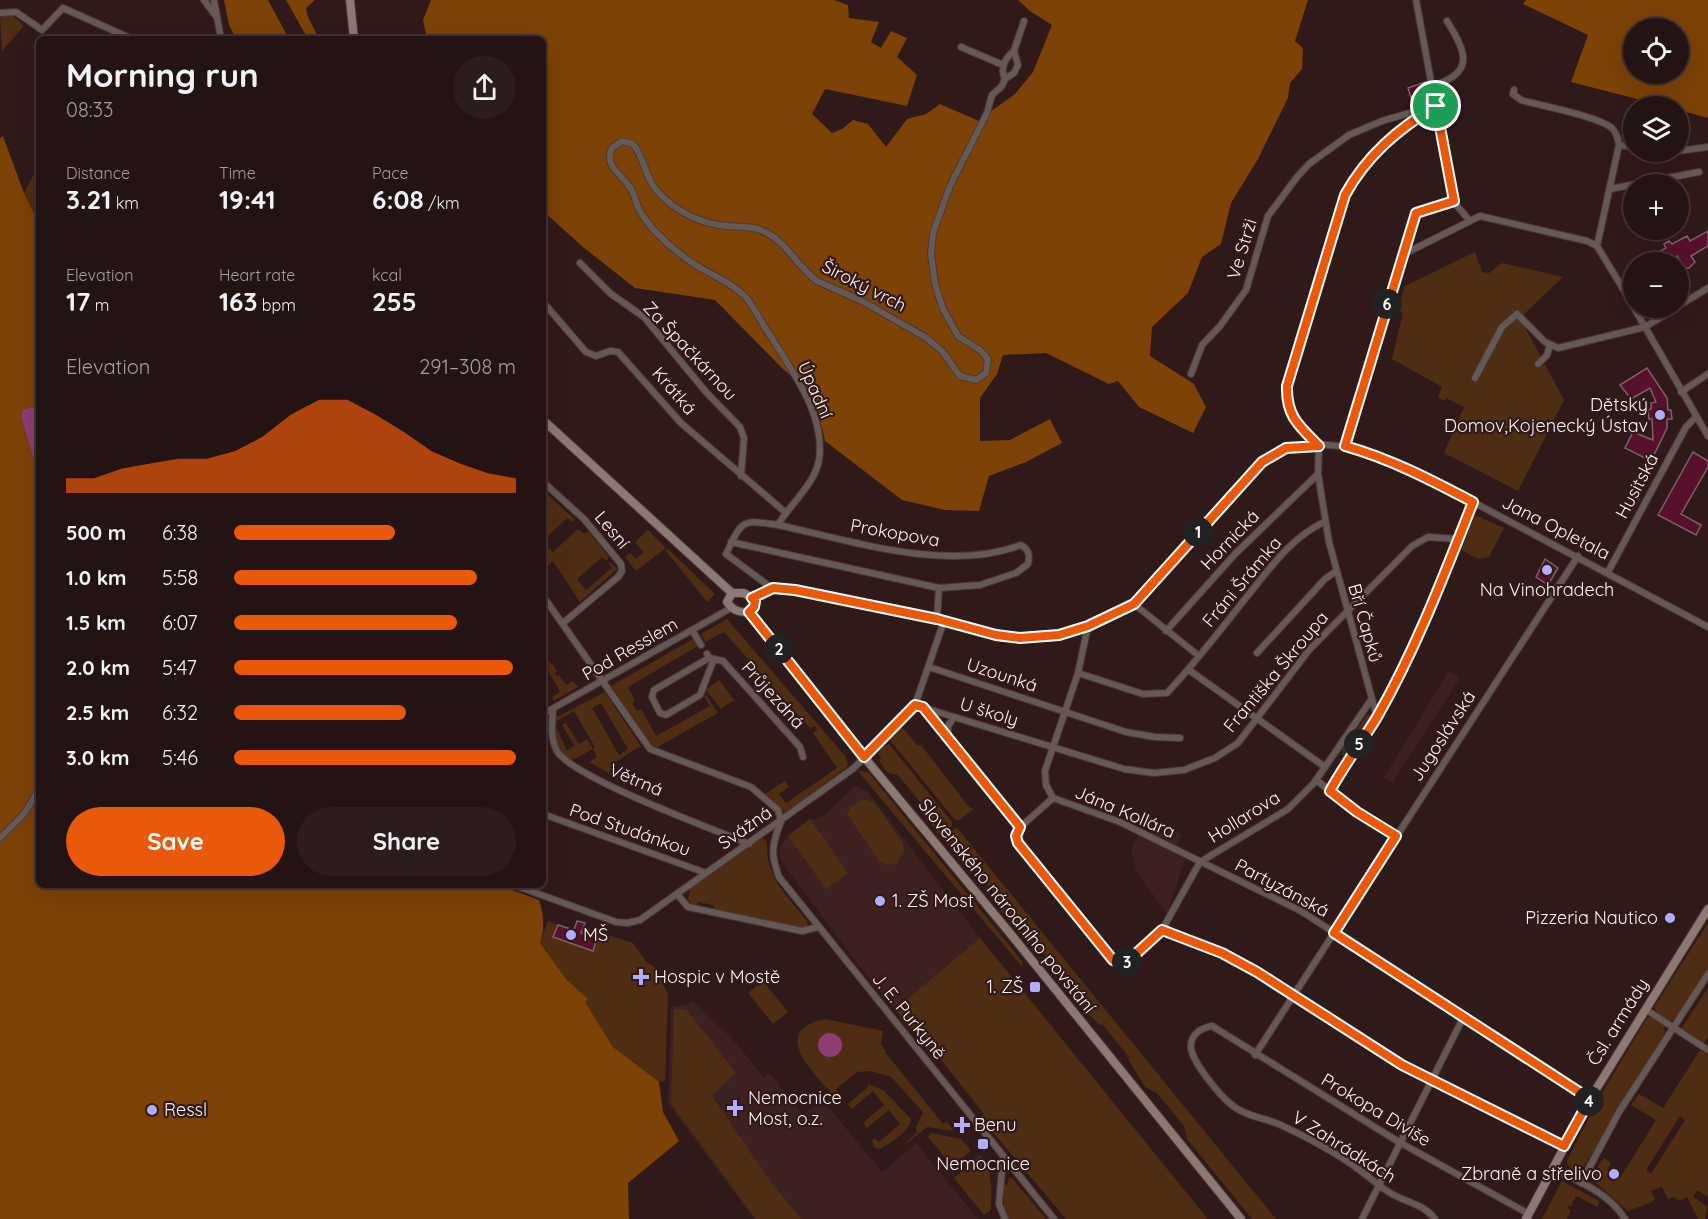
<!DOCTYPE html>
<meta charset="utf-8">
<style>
body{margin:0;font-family:Quicksand,sans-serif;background:#2c1c1c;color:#f1f3f6;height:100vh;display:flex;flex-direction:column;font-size:22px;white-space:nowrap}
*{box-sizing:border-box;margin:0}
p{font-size:20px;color:#a39ea0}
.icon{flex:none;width:33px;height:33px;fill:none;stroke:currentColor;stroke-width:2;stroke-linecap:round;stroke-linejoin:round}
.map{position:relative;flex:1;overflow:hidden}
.side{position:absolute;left:36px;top:36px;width:510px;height:852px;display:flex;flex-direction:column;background:#241313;border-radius:9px;box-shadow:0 6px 24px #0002,0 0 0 2px #413233}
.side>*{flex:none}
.buttons{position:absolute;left:1623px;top:18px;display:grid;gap:12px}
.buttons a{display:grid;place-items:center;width:66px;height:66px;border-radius:50%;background:#241313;box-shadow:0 6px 24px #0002,0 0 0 2px #413233;font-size:30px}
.pin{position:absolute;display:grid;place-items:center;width:51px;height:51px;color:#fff;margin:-26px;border:3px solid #fff;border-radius:50%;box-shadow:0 2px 6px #0007}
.km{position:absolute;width:30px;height:30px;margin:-15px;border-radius:50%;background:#222;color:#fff;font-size:16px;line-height:30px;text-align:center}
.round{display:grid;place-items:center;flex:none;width:63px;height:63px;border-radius:32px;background:#2c1c1c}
.head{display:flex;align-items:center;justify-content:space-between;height:102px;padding:0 30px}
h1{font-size:33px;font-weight:700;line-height:45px}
.figures{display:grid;grid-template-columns:repeat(3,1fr);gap:9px;height:102px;padding:6px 30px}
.figures div{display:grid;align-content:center}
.figures b{font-size:26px;font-weight:700}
.figures small{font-size:16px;font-weight:400}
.figures p{font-size:16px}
.chart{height:168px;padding:12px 30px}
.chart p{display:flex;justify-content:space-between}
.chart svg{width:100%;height:108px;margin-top:6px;fill:#ea580c;opacity:.7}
.action{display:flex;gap:12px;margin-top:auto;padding:12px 30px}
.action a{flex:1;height:69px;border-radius:36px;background:#ea580c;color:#fff;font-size:24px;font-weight:700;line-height:69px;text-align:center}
.action a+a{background:#2c1c1c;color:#f1f3f6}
ul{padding:0 30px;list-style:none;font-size:20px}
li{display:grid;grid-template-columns:96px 72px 1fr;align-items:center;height:45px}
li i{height:15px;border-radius:8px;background:#ea580c}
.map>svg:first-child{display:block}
</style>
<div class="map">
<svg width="1708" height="1219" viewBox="0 0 1708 1219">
<rect width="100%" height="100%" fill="#301919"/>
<!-- built -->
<g fill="#3d2020">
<path d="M1449,671L1460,678L1392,783L1384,777Z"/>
<path d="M855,786L867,791L980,938L895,1009L860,967L782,863L780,858V848L788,835L810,819H817L825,815Z"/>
<path d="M1160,825L1182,834L1177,847L1187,853L1167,914L1136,871L1131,848L1142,830L1154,834Z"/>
<path d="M692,1001L730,1036L764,1077L769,1073L803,1115L822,1099L882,1172L916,1143L978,1219H754L668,1104L671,1007L687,1004Z"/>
</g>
<!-- green -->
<g fill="#4f2d12" fill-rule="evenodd">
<path d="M11,14L24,26L2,51L0,16Z"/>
<path d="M39,165V224L24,193Z"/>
<path d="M1475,252L1482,272L1489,273L1502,263L1563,277L1520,318L1564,400L1518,491L1444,453L1464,407L1446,398L1444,401L1438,397L1442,387L1392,359L1403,313L1397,311L1405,286Z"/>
<path d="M543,490L574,519L572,522L567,518L543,541Z"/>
<path d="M1475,515L1504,528L1489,557L1478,559L1461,550Z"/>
<path d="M578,529L584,534L588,531L609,557L607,561L602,557L577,579L586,590L612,568L608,563L610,562L617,569L580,602L553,561L545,568L543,566V542L553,552Z"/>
<path d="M648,530L666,548L636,571L625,557L630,553L636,559L644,552L635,542Z"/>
<path d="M668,549L715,594L707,602L666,551Z"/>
<path d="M727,619L845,756L848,763L846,768L785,813L765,794L785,781L789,787L779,794L786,803L837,768L813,733L817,730L815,726L810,728L724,632L705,642L701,634Z"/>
<path d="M693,639L698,646L628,687L635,701L632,703L637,711L641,709L656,736L710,706L704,696L706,695L718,713L654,749L611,686Z"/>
<path d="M543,658L553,665L557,671L555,673L557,676L559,675L566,685L573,681L578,687L554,701L552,697L560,692L548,670L543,673Z"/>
<path d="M719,680L734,700L721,709L706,690Z"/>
<path d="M605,692L642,748L639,747L618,760L609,773L589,762L597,757L593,749L570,761C557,747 554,737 555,718ZM601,703L628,749L619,755L592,708ZM574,711L595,747L593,749L587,739L579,744L566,723L562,725L575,746L567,751L556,727L557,721Z"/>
<path d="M1371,714L1372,718L1351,754L1343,757L1342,749L1367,715Z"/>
<path d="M901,726L918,746L921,745L969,807L974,809L959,820H955L890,740V737Z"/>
<path d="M889,744L952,822V826L940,836L925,816V808L898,775L888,773L879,761L881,759L878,753L883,746Z"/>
<path d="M857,770L869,773L1022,961L1023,968Z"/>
<path d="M863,799L874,802L903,843L904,852L897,863L888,865L879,861L847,814L851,807Z"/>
<path d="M810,819L848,873L826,889L788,836Z"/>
<path d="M955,828L958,829L1276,1219H1252L1187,1139L1184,1126L1157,1093L1145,1087L1128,1059L1129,1057L1102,1024L1100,1025L1074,1000L1070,987L1043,953L1033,950L998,907L995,894L967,860L955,855L942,838Z"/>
<path d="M762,838L767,842C765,876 787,896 807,921L808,926L803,928L716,911L713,905L698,902L697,905H692L688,900L690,889Z"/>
<path d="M548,921L558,925L554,937L592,951L597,939L580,933L583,927L633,943L647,963L653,966L668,994L665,1081L656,1082L613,1047L585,1002L588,999L566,979L540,943Z"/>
<path d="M1708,923V968L1676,1018L1670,1021L1659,1015L1654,1007Z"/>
<path d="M980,938L1207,1218L1206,1219H1066L980,1117L984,1114L934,1051L931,1054L895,1009Z"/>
<path d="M763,981L788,1012L773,1024L748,993Z"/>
<path d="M1708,988V1037L1703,1045L1681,1029Z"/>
<path d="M674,1009H686L736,1073L712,1096L770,1181L801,1219H756L671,1104Z"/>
<path d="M1650,1017L1664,1025L1665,1034L1587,1162L1579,1171L1571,1170L1567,1163L1568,1158L1604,1090L1647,1018Z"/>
<path d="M825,1019L883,1031L881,1044L886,1051L885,1052L943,1124L947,1122L954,1131L927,1127L899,1149L917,1132L916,1128L923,1112L891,1077L870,1071L857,1072L836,1089L839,1094L831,1093C811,1069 770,1031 825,1019Z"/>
<path d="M1700,1050L1708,1055V1197L1697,1190L1693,1197L1707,1206L1705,1219H1698L1687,1197L1680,1201L1674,1197L1668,1199L1662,1187L1651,1191L1655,1199L1652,1202L1628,1211L1596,1183L1593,1178L1594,1173L1604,1158L1611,1163L1607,1170L1620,1178L1656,1120L1631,1105L1639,1094L1663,1108ZM1680,1116L1685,1120L1651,1174L1646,1170Z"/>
<path d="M866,1083L883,1090L911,1119C910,1131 890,1144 879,1149L874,1147L872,1141L874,1138L879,1142L900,1124L889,1110L867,1128L863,1123L884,1105L873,1091L852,1109L848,1104L869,1086Z"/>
<path d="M931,1133L961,1139L970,1149V1152L952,1166L928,1137Z"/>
<path d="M980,1155C994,1172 991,1189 991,1210L984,1215L954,1178Z"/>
<path d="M1009,1178L1013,1179L1046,1219H1009L1004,1206V1185H1007Z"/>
<path d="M1562,1181L1599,1201L1598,1207L1576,1196L1571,1206H1568L1567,1208L1571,1210L1567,1219H1542Z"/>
</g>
<!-- forest -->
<g fill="#7c4206" fill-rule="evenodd">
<path d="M224,0H268L289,39H236L229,25Z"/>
<path d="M286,0H315L306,8C307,20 315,27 318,39H308Z"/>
<path d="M431,0H834L848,5L849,18L879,22L871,42L881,48L891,31L907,38L897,57L917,75L907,106L825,89L812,114L832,133L842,129L853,120L868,124L886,147L907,119L926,114L940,104L979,121L964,151L968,154L990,112L1015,94L1033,72L1052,25L1030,11L1018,0H1308L1295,41L1303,48L1302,69L1290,83L1288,98L1258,159L1231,203L1221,244L1202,257L1188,293L1152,327L1150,356L1194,384L1206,407L1193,433L1139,407L1118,381L1109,384L1046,353L1003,355L997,374L980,398V441L1010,440L1050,419L1062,443L1026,462L989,476L979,511L945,510L902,500L825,441L819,415L809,390L783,369L715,300L635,288L583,247L543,211V39H427L423,20Z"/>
<path d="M1526,0H1708V118L1679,110L1678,106H1664L1571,82L1588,35L1523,4ZM1678,28V74H1634V28Z"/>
<path d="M3,136L24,193L39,224V415L35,409L26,408L21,418L39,477V784L23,813L0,835V138Z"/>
<path d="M39,792V885H499L539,900C544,915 545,928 540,943L566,979L588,999L585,1002L613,1047L659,1082L663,1112L679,1141L628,1183L629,1219H0V841L26,816Z"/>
</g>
<!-- water -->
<g fill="#8e3c73">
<path d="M30,407L35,409L39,415V477L21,418L23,410Z"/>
<circle cx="830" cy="1045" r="12"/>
</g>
<!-- building -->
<g fill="#57112d" stroke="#7b6168" stroke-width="1.5">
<path d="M1425,82L1429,100L1417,104L1415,97L1411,98L1408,88Z"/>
<path d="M1708,231V246L1691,256L1695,262L1689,268H1685L1677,256L1667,262H1640L1666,248L1664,244L1669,241L1672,244L1687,236L1690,241Z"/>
<path d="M1647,368L1667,398L1668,410H1671L1672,419H1667V428L1651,461L1625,448L1633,432L1653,440L1652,419H1649L1648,410L1651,409V403L1656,402L1650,388L1631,399L1620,385Z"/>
<path d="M1693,452L1708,461V467L1681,514L1701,525L1696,535L1658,515Z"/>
<path d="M1545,559L1558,568L1548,585L1536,577Z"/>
<path d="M577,921L585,923L581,933L597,938L593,951L553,937L558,925L574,930Z"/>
</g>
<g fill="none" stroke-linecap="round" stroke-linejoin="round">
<!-- street casing -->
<g stroke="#4d3737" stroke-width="8">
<g id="street">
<path d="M204,0L215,15"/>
<path d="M214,0L221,39"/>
<path d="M1416,0L1453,201L1470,221"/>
<path d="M0,13L16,12L42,30L63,8L132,39"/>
<path d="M961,47L1003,65"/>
<path d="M1005,79C1000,68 1005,58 1014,51"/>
<path d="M1432,86C1476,73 1466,52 1447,21"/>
<path d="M1514,90L1513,94L1521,100C1542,106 1597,116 1612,128C1617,133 1618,139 1619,145L1597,246"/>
<path d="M1619,145L1634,147"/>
<path d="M1678,151L1708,147"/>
<path d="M1610,189L1699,172"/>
<path d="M1402,255L1480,216L1587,241L1597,246L1634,307"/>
<path d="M580,263L611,294L644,317L706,392L740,427L744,438L741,476"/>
<path d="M543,302L586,352L596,356L610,351L618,352L681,423L785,512"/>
<path d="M1678,306L1708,288"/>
<path d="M1634,308L1708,436"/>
<path d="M1538,364L1547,355L1550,345"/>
<path d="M1191,374L1202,345L1220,326L1246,290L1268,216L1297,177L1309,164L1349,135L1382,121L1430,107"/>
<path d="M1475,378L1502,327L1517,314L1545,342L1558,348L1645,327L1676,308"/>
<path d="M1681,392L1708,374"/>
<path d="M1319,446C1299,426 1285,416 1287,386L1345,195C1367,155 1398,129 1436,106"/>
<path d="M1319,446L1318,474L1329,542L1377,717"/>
<path d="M1345,446L1416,213L1453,201"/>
<path d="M543,482L584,519L621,564L622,571L618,577L563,623"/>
<path d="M778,525C790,504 815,484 819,460C826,415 792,371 770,335C762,324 756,311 748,300C733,282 710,275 691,262C673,249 651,231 640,211C635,203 635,193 629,186C620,173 604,166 612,148L622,141L633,144C645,158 644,177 658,192C675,211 701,224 727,226C740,227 755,226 767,233C788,244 798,267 817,281L862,301L925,337L942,351L960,376L976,380L986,373L988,359L980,350L958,336L943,309L935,284L931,254L933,233L950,186L987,113L992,95L1002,86L1005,79L1014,73L1018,65L1014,51L1024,21"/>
<path d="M731,542L939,588L980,585L1016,573L1028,564C1030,555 1029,550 1021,545C948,573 853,541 778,525C740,519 742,521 726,554L773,589"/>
<path d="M1608,572L1686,427L1696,417"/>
<path d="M543,596L650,749L751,787L778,810L781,821"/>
<path d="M752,598L773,589L795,590L937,619L996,635L1020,638L1059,635L1088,626L1134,604L1262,462C1269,458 1278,451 1287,448C1328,438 1373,451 1411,469L1708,627"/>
<path d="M1134,604L1199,656"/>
<path d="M937,619L939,588"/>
<path d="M1088,626L1078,673L1045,771L1046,785L1053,798L1120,822L1301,911L1590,1099"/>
<path d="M692,630L701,645"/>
<path d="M1166,631L1235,554L1318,474"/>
<path d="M1257,653L1325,579L1335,572"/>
<path d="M707,654L709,658L723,661L800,747L803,757"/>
<path d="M709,658L654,690L652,697L660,713L666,715L700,695L714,659"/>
<path d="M929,667L1126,732L1155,737L1180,738"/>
<path d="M1189,670L1325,767"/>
<path d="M1078,673L1143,694L1167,693C1195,663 1220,631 1245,599C1268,571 1290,538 1324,522"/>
<path d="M915,705L1124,769L1154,773L1184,770L1215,758L1238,743L1309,650L1412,546L1428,537L1458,539"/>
<path d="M923,708L1020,827"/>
<path d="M553,710C552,723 550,738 557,751C573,778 713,829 749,844"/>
<path d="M543,714L731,608"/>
<path d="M948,738V726L954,717"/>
<path d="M1316,780L1357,811L1396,836"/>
<path d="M1330,791C1344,765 1362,742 1377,717C1416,649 1444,575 1473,502"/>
<path d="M1053,798L1018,829L1016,836L1018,843L1113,960L1120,963L1127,962L1162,930L1200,862L1288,809L1314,783L1371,700"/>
<path d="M543,814L706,873"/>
<path d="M781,821C772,845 770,853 779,877L1054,1219"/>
<path d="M0,838L24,814L39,789"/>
<path d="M514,885L616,922L627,923L640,920L854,768L915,705L944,621"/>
<path d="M677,894L688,907L802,931L818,927"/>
<path d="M1162,930L1222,953L1257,972L1402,1065L1564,1146"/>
<path d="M1645,1009L1708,1050"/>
<path d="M1255,1055L1578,556"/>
<path d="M1003,1158L999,1204L1005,1219"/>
<path d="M1552,1169C1578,1180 1610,1194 1625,1219"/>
<path d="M1581,1183L1619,1112L1708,974"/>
<path d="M1362,1219L1463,1018"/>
<path d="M1435,1219C1425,1205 1406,1202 1392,1194C1381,1188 1372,1179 1362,1172C1342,1156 1306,1137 1283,1126C1267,1118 1246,1117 1232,1105C1221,1097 1190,1060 1191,1046C1191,1034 1201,1028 1212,1026L1399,1142L1529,1214"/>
</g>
</g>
<!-- secondary casing -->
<g stroke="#4d3737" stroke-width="10">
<g id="secondary">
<path d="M350,0L354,39"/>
<path d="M543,420L732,593"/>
<path d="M732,593H744L752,598L754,607L749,612"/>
<path d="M732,593L727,602C733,611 740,613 749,612"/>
<path d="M749,612L864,757L1009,932L1241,1219"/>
<path d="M1526,1219L1590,1099L1708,909"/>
</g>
</g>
<!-- street -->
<use href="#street" stroke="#645955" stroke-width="6"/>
<!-- secondary -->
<use href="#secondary" stroke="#8b7973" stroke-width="8"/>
</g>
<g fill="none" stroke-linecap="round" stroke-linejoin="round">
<!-- route casing -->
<g stroke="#fff" stroke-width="12">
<path id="route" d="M1436,106L1454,201L1416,213L1345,446C1391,459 1431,480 1473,502C1444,575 1416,649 1377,717C1362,742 1344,765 1330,791L1357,812L1396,836L1334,933L1590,1099L1564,1146L1402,1065L1257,972L1222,953L1162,930L1127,962L1120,963L1113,960L1018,843L1016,836L1020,827L923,707L915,705L864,757L749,612L754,607L755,601L752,598L773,588L795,590L937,619L996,635L1020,638L1059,635L1088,626L1134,604L1262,462L1286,448L1319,446C1299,426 1286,416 1287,386L1345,195C1367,155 1398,129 1436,106Z"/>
</g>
<!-- route -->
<use href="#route" stroke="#ea580c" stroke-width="8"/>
</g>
<!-- markers -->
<g fill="#b1adfa" stroke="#301919" stroke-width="2">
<circle cx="1660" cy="415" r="6"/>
<circle cx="1547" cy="570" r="6"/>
<circle cx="880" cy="901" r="6"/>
<circle cx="1670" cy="918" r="6"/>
<circle cx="571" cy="935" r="6"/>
<path d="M638 968h6v6h6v6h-6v6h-6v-6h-6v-6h6z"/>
<rect x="1029" y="981" width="12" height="12" rx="3"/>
<path d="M732 1099h6v6h6v6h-6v6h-6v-6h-6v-6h6z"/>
<circle cx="152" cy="1110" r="6"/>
<path d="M959 1116h6v6h6v6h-6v6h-6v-6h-6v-6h6z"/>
<rect x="977" y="1138" width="12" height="12" rx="3"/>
<circle cx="1614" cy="1174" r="6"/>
</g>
<g text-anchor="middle" stroke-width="4.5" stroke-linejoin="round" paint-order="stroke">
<!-- street labels -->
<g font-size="18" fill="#fff1f1" stroke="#301919">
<text transform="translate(1242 249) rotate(-73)" y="6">Ve Strži</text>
<text transform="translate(864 286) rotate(27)" y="6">Široký vrch</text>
<text transform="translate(690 351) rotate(47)" y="6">Za Špačkárnou</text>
<text transform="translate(815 390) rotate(66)" y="6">Úpadní</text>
<text transform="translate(674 391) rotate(49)" y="6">Krátká</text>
<text transform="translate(1637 486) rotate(-62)" y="6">Husitská</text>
<text transform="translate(1556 528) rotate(27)" y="6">Jana Opletala</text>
<text transform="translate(612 530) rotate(50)" y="6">Lesní</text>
<text transform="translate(895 533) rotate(10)" y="6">Prokopova</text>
<text transform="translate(1230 540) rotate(-46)" y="6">Hornická</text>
<text transform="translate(1242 582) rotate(-50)" y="6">Fráni Šrámka</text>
<text transform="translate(1365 623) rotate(74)" y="6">Bří Čapků</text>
<text transform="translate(630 649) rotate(-30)" y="6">Pod Resslem</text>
<text transform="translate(1276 672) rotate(-50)" y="6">Františka Škroupa</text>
<text transform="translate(1002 675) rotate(18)" y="6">Uzounká</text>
<text transform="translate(773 695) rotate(48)" y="6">Průjezdná</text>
<text transform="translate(989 712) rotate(17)" y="6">U školy</text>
<text transform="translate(1443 736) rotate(-57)" y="6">Jugoslávská</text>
<text transform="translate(636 780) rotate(23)" y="6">Větrná</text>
<text transform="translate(1125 812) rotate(23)" y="6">Jána Kollára</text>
<text transform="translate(1244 817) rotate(-32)" y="6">Hollarova</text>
<text transform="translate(745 828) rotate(-35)" y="6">Svážná</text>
<text transform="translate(630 830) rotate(19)" y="6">Pod Studánkou</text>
<text transform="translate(1282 888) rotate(28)" y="6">Partyzánská</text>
<text transform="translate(1007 906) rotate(51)" y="6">Slovenského národního povstání</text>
<text transform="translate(909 1016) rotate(51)" y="6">J. E. Purkyně</text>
<text transform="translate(1618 1022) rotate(-58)" y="6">Čsl. armády</text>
<text transform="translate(1376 1110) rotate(31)" y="6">Prokopa Diviše</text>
<text transform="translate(1344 1147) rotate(32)" y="6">V Zahrádkách</text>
</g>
<!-- poi labels -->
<g font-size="18" fill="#fff1f1" stroke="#301919" text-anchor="start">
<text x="1648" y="411" text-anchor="end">Dětský<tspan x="1648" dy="21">Domov,Kojenecký Ústav</tspan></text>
<text x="1547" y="596" text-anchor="middle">Na Vinohradech</text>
<text x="892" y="907">1. ZŠ Most</text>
<text x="1658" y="924" text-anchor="end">Pizzeria Nautico</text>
<text x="583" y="941">MŠ</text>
<text x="654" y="983">Hospic v Mostě</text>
<text x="1023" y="993" text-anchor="end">1. ZŠ</text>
<text x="748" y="1104">Nemocnice<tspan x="748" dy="21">Most, o.z.</tspan></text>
<text x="164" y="1116">Ressl</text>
<text x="974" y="1131">Benu</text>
<text x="983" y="1170" text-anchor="middle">Nemocnice</text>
<text x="1602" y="1180" text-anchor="end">Zbraně a střelivo</text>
</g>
</g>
</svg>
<div class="buttons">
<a><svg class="icon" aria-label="locate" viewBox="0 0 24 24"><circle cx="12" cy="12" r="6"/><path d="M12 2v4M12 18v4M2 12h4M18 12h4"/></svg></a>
<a><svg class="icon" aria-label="layers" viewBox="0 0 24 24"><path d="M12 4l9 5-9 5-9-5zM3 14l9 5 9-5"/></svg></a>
<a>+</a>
<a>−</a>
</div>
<div class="pin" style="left:1436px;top:106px;background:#1e9e55"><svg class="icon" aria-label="arrive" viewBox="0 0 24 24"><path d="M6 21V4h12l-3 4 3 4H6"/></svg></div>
<b class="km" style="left:1198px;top:532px">1</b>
<b class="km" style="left:779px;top:649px">2</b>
<b class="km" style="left:1127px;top:962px">3</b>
<b class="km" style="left:1589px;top:1101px">4</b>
<b class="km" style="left:1359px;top:744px">5</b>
<b class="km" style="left:1387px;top:304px">6</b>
<section class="side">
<div class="head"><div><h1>Morning run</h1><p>08:33</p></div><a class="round"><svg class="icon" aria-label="share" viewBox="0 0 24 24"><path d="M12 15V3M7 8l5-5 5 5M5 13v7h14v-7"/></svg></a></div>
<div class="figures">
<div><p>Distance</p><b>3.21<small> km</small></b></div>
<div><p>Time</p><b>19:41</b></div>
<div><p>Pace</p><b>6:08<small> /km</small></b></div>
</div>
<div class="figures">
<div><p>Elevation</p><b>17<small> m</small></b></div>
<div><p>Heart rate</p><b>163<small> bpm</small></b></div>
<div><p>kcal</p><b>255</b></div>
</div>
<div class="chart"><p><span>Elevation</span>291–308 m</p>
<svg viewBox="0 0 160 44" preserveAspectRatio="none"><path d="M0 44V38L10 38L20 34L30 32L40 30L50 30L60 27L70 21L80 12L90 6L100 6L110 12L120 19L130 27L140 32L150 36L160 38V44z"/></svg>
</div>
<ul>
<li><b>500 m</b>6:38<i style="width:57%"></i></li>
<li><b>1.0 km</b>5:58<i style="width:86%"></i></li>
<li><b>1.5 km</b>6:07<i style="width:79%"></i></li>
<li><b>2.0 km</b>5:47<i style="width:99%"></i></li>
<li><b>2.5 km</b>6:32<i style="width:61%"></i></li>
<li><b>3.0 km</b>5:46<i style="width:100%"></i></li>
</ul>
<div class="action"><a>Save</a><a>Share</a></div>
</section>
</div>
